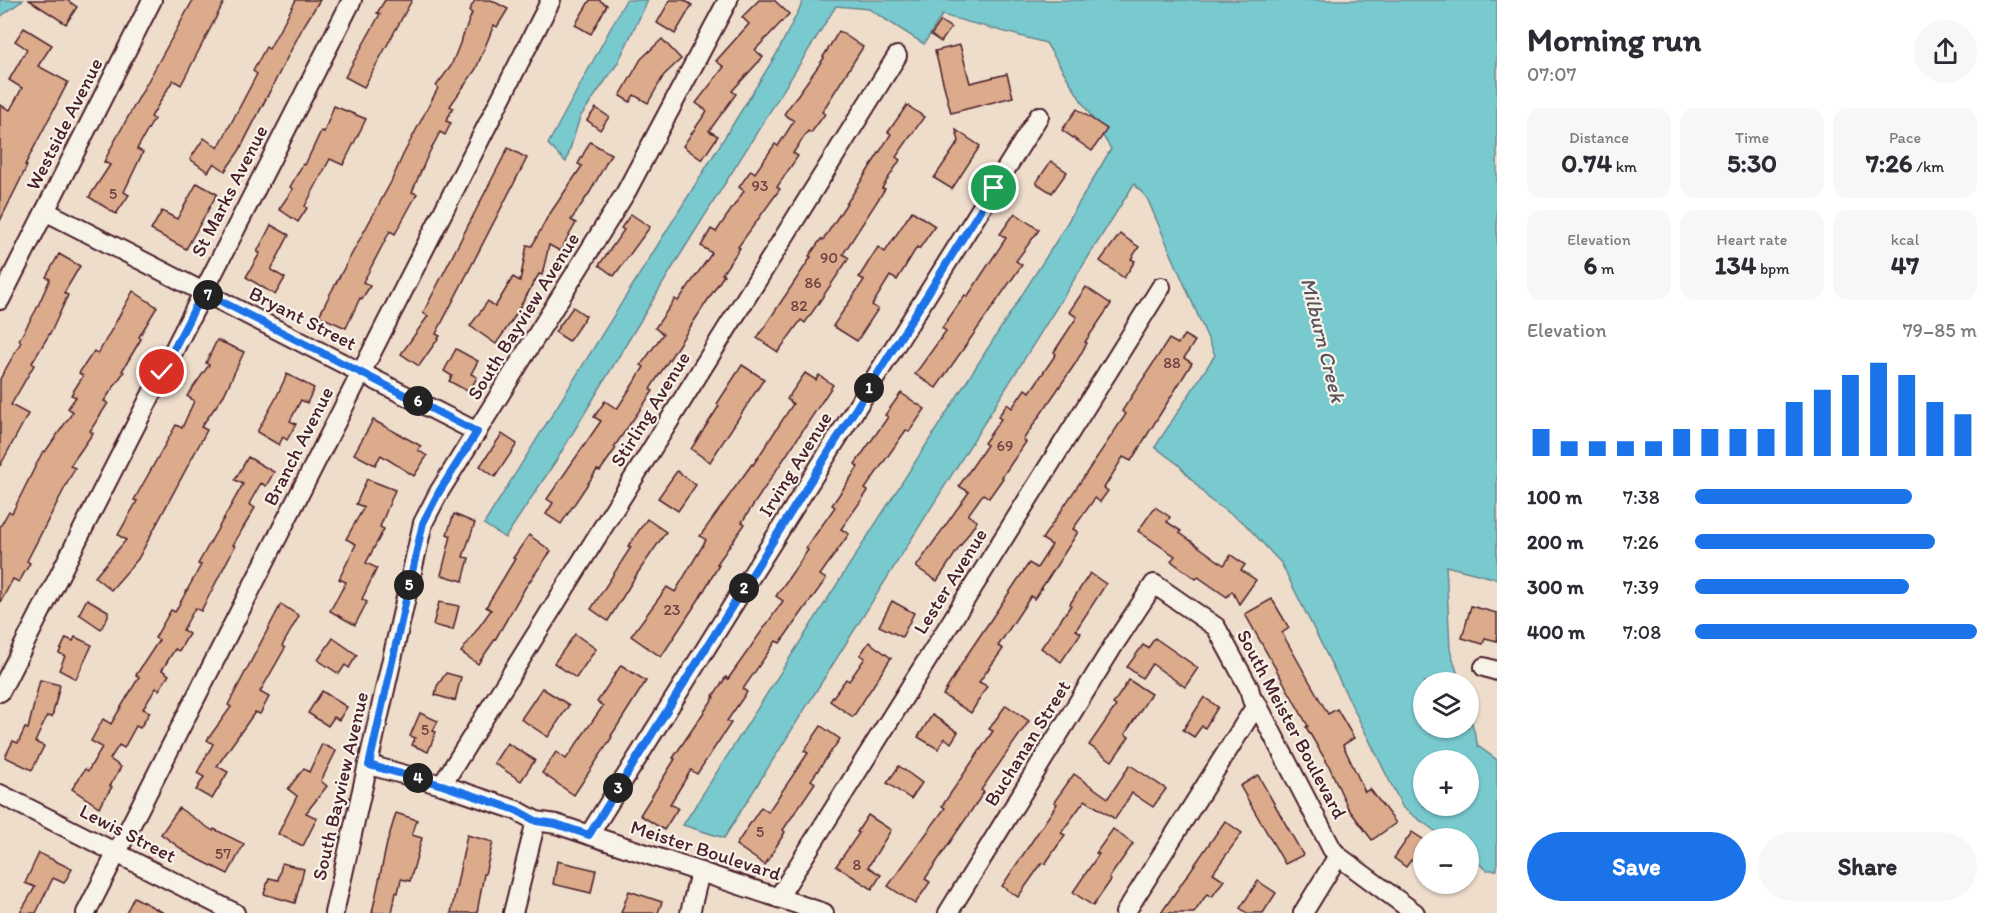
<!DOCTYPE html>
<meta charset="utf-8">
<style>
body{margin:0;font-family:Itim,sans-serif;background:#f7f7f7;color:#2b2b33;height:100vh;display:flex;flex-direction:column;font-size:22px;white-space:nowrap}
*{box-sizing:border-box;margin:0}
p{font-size:20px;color:#7c7c81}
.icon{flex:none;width:33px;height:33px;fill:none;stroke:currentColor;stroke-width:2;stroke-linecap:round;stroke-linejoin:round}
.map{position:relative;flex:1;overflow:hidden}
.drawer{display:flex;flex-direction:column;background:#fff;width:510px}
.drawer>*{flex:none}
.buttons{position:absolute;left:1413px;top:672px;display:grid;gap:12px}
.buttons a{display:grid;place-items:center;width:66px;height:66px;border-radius:50%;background:#fff;box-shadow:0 2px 4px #0004;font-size:30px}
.pin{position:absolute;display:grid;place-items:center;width:51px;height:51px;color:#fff;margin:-26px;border:3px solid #fff;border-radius:50%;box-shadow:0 2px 6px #0007}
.km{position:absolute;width:30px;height:30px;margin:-15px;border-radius:50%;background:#222;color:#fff;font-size:16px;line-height:30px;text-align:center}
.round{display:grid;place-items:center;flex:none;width:63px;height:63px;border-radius:32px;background:#f7f7f7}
.head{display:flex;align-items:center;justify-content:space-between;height:102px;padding:0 30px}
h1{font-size:33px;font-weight:700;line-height:45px}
.stats{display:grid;grid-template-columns:repeat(3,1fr);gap:9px;height:102px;padding:6px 30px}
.stats div{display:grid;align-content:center;border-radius:15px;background:#f7f7f7;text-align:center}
.stats b{font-size:26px;font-weight:700}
.stats small{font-size:16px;font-weight:400}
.stats p{font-size:16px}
.chart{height:168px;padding:12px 30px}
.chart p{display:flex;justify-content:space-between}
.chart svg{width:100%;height:108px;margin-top:6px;stroke:#1a73e8;stroke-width:6}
.primary-button{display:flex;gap:12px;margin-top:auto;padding:12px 30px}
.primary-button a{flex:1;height:69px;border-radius:36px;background:#1a73e8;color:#fff;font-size:24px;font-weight:700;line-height:69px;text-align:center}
.primary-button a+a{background:#f7f7f7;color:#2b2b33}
ul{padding:0 30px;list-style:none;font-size:20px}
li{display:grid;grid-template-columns:96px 72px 1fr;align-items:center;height:45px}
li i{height:15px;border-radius:8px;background:#1a73e8}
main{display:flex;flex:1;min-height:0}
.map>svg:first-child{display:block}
</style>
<main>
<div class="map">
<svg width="1497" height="913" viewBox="0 0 1497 913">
<rect width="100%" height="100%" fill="#efddcc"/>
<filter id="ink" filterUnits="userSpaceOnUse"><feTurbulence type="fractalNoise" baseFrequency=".0167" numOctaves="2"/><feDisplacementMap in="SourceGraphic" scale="12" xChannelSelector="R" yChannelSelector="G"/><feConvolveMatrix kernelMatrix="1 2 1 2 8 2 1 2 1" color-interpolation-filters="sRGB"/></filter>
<g filter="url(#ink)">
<!-- water -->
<g fill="#79cacf" stroke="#66868d" stroke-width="1.5" fill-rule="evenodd">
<path d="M0,0H23L0,17Z"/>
<path d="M626,0H648L617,64L580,117L566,162L548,144Z"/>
<path d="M804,0H1497V579L1446,566L1450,649L1460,682H1424V728H1468L1469,712L1478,746L1497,760V870H1487L1469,856L1468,838H1445L1403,808L1281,563L1244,523L1210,500L1179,465L1155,447L1215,355L1147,198L1134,184L724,838L683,825L1057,240L1111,149L1046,43L942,15L924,44L869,9L836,6L677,260L557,459L505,538L484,524L776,55ZM1424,760H1468V806H1424Z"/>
</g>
<!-- building -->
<g fill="#dbab8c" stroke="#4a1f2b" stroke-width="1.5">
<path d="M29,0H67L77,7L66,24Z"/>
<path d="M193,0H225L181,85L173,80L151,117L154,119L137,149L143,152L124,192L129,195L116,214L89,197L110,165L104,162L113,144Z"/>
<path d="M296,0H320L303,27L239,151L225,171L214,163L208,172L190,159L204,138L218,148L257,74L253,71L266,47L269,49Z"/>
<path d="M385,0H412L364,87L345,77L380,14L377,13Z"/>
<path d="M475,0H491L508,9L497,27L494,25L476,69L450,106L453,108L446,121L451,123L445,135L440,132L428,155L412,192L417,194L395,234L390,231L368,273L363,282L370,286L362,299L360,298L346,328L319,316L330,294L391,182L403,155L438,88L436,86L451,66L472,13L469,11Z"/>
<path d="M590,0H599L607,5L591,34L575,25Z"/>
<path d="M670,0H684L692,5L675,34L657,23Z"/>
<path d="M759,0H774L789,14L755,50L763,57L732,91L736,94L709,131L718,136L702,160L683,146L707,111L696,103L724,67L716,61L749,24L742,17Z"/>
<path d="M941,21L951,28L941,42L931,35Z"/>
<path d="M24,28L52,45L38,66L68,82L25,165L27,166L0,221V105L10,110L22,88L9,80L27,49L15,41Z"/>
<path d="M839,31L863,47L822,112L825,114L811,133L808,131L793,153L798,156L777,187L780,189L738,247L740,248L722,274L724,275L650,389L653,391L614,447L616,448L600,471L597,470L561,524L546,514L553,503L547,499L601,421L594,417L605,401L617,409L644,367L641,365L663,334L655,328L675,299L678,301L712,253L701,246L711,229L716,232L744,191L739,187L751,170L755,173L775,144L778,146L794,121L784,114L824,58L823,57Z"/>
<path d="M662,39L681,59L664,75L648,103L634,95L630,102L620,96L641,59Z"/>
<path d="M960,45L970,83L1007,74L1013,97L951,113L935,51Z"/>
<path d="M907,105L924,117L896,157L900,160L882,188L885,189L843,254L849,258L805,323L801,320L778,352L757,338L811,257L809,256L821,239L823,240L863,178L891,134L888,132Z"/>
<path d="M334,106L366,119L343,165L330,159L305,206L307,208L298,222L279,209L293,189L290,187L303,164L305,165L321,131L324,132Z"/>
<path d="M596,108L609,117L600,130L587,120Z"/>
<path d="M1077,109L1107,129L1092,151L1062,130Z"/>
<path d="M956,130L980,146L952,189L934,178L959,141Z"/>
<path d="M590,142L611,154L590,192L571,220L576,223L560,251L549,245L542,275L539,274L513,319L496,344L470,326L488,301L495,307L513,277L520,281L527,245L532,246L547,218L582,166L578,164Z"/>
<path d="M508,148L527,158L436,334L440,336L419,366L401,354L428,316L423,313Z"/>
<path d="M1051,161L1067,172L1052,193L1036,183Z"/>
<path d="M197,183L217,194L186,249L151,230L162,211L177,219Z"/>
<path d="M912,211L935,226L919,249L917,247L897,280L890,276L872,305L878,309L857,341L833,326L864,280L859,277L878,247L885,252Z"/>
<path d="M1015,213L1039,230L1016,261L1022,265L936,388L915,374L946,331L942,328L965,295L967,297L1006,238L1000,234Z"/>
<path d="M631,214L650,227L614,276L599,265L624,230L621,228Z"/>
<path d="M271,225L289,235L271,270L285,278L275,295L246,277L260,253L257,252Z"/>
<path d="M1120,234L1139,247L1131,259L1135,261L1124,278L1100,261Z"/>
<path d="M59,254L80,266L64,293L68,295L52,330L32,363L34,365L11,405L28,414L0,466V379L21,342L19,340L36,310L50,279L46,277Z"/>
<path d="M1086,287L1111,304L1085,342L1087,343L1075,364L1023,440L1026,442L1002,477L1003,478L989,498L983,494L968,515L977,521L937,581L916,567L969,492L959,486L987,445L984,443L1001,419L998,417L1007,404L1012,408L1025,389L1030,392L1056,354L1054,352L1077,317L1069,312Z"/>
<path d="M133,291L157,307L139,337L141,339L122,371L124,372L104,401L108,403L90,431L93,433L70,466L75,468L27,561L30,563L19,582L13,579L0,603V527L9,511L12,513L43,451L45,452L73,412L68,408L76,397L71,395L83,376L79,373L94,351L98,354Z"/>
<path d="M573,307L586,316L569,341L555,332Z"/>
<path d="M1184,335L1195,341L1184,358L1192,363L1131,461L1123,457L1104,488L1108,491L1100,502L1095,498L1073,529L1078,532L1049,577L1034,599L1031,596L998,646L1003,649L979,682L987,686L971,713L943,695L967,655L1029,563L1037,568L1052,545L1042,539L1126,414L1122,411L1169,339L1178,344Z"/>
<path d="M217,340L244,352L224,395L201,427L207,430L138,559L111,590L95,577L126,540L118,535L137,501L134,500L176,425L182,428L194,401L187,396L209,365L206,363Z"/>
<path d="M456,349L478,361L471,374L477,377L469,392L449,381L452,376L444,371Z"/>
<path d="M742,365L764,379L710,462L691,449L719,406L717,404Z"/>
<path d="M805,373L816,380L819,375L833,385L742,522L745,524L717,564L719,565L699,599L661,657L631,636L667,587L675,592L706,540L700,536L752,464L753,465L793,404L787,399Z"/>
<path d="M287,374L314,388L307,403L301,400L290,421L296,424L287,440L283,437L279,445L257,432L276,398Z"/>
<path d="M901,393L925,409L909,432L906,430L865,489L868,491L841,529L849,534L820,575L826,579L780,643L776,641L743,689L747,692L727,721L731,723L697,774L691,770L670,804L678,808L664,830L640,815L675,759L673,758L714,697L713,696L726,677L728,679L783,601L776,596L808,550L806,548L835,507L832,505L858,467L855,464L888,417L885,415Z"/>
<path d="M373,420L421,446L418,450L427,456L414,476L381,455L375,465L354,454Z"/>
<path d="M502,434L517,444L495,477L480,466Z"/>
<path d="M248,457L274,472L266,486L261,483L249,504L255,508L233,545L235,546L201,611L195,608L183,630L189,634L179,651L175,649L162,670L169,675L159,690L156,688L143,709L150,712L140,728L136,726L124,748L119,745L110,759L121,767L110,786L112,787L99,807L72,789L85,769L88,771L102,747L91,741L103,719L111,724L139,677L136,675L159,640L155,638L171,610L175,612L201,565L198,564L243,484L235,480Z"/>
<path d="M677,471L696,485L678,511L658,498Z"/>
<path d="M367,479L395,490L380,527L384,529L366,563L377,568L362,599L367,602L355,625L330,611L346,582L339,579L356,544L346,539L364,507L356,504Z"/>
<path d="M1155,507L1170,517L1167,522L1181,531L1180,533L1224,565L1231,555L1245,565L1241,570L1256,580L1239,604L1232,591L1227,597L1198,577L1196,579L1171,561L1175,556L1138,531Z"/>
<path d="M454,514L475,523L463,557L469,558L463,581L441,575L451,536L447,534Z"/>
<path d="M647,519L666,532L637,574L608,621L591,609L631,547L628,546Z"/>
<path d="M529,535L551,551L525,588L496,638L478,664L461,652L491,610L486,607L515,559L513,558Z"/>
<path d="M1090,573L1106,584L1076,630L1081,633L1061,662L1041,648L1071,605L1070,604Z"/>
<path d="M87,599L108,611V616L101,629L79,614Z"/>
<path d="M1272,599L1289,628L1282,633L1328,714L1337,709L1354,738L1343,745L1365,792L1370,789L1396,823L1372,840L1348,808L1329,766L1306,727L1308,726L1245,614Z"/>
<path d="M892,601L914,613L902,637L879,626Z"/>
<path d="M439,602L459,606L453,630L433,625Z"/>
<path d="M281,604L299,616L282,646L285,648L260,692L269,697L260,714L255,712L217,766L228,772L212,799L196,790L204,777L197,773L213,744L207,740L231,707L228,705Z"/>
<path d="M1471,606L1497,613V641L1485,638L1483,644L1462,638Z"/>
<path d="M575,634L596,649L576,678L554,663Z"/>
<path d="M75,637L92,645L76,679L59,670L65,656L59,653L66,638L73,641Z"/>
<path d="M333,638L357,655L349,668L345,665L339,674L318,660Z"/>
<path d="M1155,638L1198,668L1185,687L1152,664L1142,678L1127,667L1143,645L1148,648Z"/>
<path d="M869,642L891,658L853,717L830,701L846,679L849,681L865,658L860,655Z"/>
<path d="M621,665L646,681L611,736L612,737L574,795L542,773L556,752L566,759L603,706L597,702Z"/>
<path d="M446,673L461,677L455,701L435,695L437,686Z"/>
<path d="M40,680L60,685L52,717L47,716L35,742L44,746L32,770L5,757L13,741L18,743L25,728L28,729Z"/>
<path d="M1129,680L1151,694L1125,734L1129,737L1112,761L1089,745L1116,706L1113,704Z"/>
<path d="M542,688L569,705L548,737L521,719Z"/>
<path d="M322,691L347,707L339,720L334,717L328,726L308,713Z"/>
<path d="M1204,697L1218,707L1205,728L1202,726L1194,737L1183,730Z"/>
<path d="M1006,705L1029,721L981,790L984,792L925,879L930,882L915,904L888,886L945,808L942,806L993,731L989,729Z"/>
<path d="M420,713L438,721L433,731L436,732L428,752L412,745L415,738L410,736Z"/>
<path d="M932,715L958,732L951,743L945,738L938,749L918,737Z"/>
<path d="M821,726L840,739L811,780L815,783L783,830L785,832L765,865L736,845L761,807L768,812L808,753L804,751Z"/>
<path d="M507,743L535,760L521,781L494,763Z"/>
<path d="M322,744L336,751L321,781L327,786L306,813L317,818L303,846L278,834L297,796L288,789L304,768L309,772Z"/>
<path d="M1130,765L1166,789L1153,807L1132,793L1115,819L1085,800L1061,833L1065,835L1045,864L1042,863L1018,897L1002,886L1057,804L1054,802L1074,774L1108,798Z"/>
<path d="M899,766L922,783L911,799L887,783Z"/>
<path d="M1258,775L1303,855L1285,864L1240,786Z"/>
<path d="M179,808L213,831L214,829L244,844L228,874L190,855L161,834Z"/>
<path d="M396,813L417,820L412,835L422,838L410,881L401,879L398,893L396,892L392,913H372L387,843Z"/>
<path d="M868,815L891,830L868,867L881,875L872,889L836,866L859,833L857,832Z"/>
<path d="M1225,821L1242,833L1213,873L1224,880L1212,897L1207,894L1194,913H1161Z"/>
<path d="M1113,829L1133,844L1109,878L1111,880L1093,906L1073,892L1099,854L1096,853Z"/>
<path d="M1412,832L1424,840V869L1411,860L1406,867L1394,858Z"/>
<path d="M467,835L493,842L485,874H484L477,913H451Z"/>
<path d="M39,853L72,869L64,883L53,878L36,913H20L35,887L25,883Z"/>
<path d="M557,861L596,870L591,893L553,884Z"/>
<path d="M282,863L304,869L295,903L264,894L269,878L278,880Z"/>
<path d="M1258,881L1276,893L1263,913H1247L1240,908Z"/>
<path d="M629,891L662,902L658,913H621Z"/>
<path d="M134,897L164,913H126Z"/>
</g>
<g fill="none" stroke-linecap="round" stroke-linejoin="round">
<!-- minor casing -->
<g stroke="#4a1f2b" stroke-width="22">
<g id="minor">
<path d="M45,211L477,432"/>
<path d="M0,300L152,0"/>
<path d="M1484,667L1497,671"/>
<path d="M0,692L352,0"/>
<path d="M369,765L442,785L516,810L536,821L556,824L589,835L824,913"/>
<path d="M442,785L897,56"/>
<path d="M0,794L235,913"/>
<path d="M589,835L1039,116"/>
<path d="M778,898L1161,287"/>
<path d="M86,913L551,0"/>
<path d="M334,913L423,523L439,492L626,192L728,0"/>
<path d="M513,913L536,821"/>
<path d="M690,913L700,872"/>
<path d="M948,913L1115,643L1154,584L1216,627L1249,688L1252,700L1257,704L1332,849L1338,856L1415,913"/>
<path d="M1125,913L1257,704"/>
<path d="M1303,913L1338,856"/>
</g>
</g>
<!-- minor -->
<use href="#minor" stroke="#f7f3e8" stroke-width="18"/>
</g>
</g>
<g fill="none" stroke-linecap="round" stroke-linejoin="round" filter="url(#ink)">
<!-- route casing -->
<g stroke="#fff" stroke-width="12">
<path id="route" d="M162,372L203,292L477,432L439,492L423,523L369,765L442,785L516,810L536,821L556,824L589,835L994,188"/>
</g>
<!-- route -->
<use href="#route" stroke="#1a73e8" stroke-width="8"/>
</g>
<g text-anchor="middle" stroke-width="4.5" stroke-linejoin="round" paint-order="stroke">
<!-- number labels -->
<g font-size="16" fill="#6e4243">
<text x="760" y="191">93</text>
<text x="113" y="199">5</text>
<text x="829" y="263">90</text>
<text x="813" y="288">86</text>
<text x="799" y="311">82</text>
<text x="1172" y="368">88</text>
<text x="1005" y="451">69</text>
<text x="672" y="615">23</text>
<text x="425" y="735">5</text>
<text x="760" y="837">5</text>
<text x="223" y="859">57</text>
<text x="857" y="870">8</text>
</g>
<!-- street labels -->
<g font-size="20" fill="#4a1f2b" stroke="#f7f3e8">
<text transform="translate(64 124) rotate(-63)" y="7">Westside Avenue</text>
<text transform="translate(229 191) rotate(-63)" y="7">St Marks Avenue</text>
<text transform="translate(523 316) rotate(-58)" y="7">South Bayview Avenue</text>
<text transform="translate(303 318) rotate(27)" y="7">Bryant Street</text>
<text transform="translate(650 409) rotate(-58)" y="7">Stirling Avenue</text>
<text transform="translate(298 446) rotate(-63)" y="7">Branch Avenue</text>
<text transform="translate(795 464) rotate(-58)" y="7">Irving Avenue</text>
<text transform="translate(950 581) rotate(-58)" y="7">Lester Avenue</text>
<text transform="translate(1292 724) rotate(62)" y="7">South Meister Boulevard</text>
<text transform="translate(1027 743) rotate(-58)" y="7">Buchanan Street</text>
<text transform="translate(340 786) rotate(-77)" y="7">South Bayview Avenue</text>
<text transform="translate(128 833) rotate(27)" y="7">Lewis Street</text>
<text transform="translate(706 850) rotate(18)" y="7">Meister Boulevard</text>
</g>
<!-- water labels -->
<g font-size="21" font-style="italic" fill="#58525c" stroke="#f7f3e8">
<text transform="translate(1323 340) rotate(76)" y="7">Milburn Creek</text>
</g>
</g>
</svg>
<div class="buttons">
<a><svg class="icon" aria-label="layers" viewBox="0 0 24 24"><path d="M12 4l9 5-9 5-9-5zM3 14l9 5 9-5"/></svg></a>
<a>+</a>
<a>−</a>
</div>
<div class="pin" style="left:994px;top:188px;background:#1e9e55"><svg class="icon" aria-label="arrive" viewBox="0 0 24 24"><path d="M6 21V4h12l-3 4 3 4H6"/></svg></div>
<div class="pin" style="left:162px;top:372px;background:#d93025"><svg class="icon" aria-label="check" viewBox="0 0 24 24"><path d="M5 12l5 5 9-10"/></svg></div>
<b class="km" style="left:869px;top:388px">1</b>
<b class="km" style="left:744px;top:588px">2</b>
<b class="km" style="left:618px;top:788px">3</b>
<b class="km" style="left:418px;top:778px">4</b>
<b class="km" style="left:409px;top:585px">5</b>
<b class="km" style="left:418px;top:401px">6</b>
<b class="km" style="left:208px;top:295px">7</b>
</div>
<section class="drawer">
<div class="head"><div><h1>Morning run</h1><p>07:07</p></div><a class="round"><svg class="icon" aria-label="share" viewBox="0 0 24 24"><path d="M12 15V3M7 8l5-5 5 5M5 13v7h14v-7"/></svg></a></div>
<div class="stats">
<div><p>Distance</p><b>0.74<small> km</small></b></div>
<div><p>Time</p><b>5:30</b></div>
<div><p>Pace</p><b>7:26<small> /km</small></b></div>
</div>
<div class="stats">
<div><p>Elevation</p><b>6<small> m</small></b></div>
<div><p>Heart rate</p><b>134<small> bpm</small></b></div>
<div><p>kcal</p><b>47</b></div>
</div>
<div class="chart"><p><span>Elevation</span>79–85 m</p>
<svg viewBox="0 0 160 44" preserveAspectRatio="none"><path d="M5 44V33M15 44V38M25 44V38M35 44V38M45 44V38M55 44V33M65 44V33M75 44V33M85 44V33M95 44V22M105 44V17M115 44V11M125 44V6M135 44V11M145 44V22M155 44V27"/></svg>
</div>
<ul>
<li><b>100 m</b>7:38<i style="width:77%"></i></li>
<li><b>200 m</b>7:26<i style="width:85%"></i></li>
<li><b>300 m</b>7:39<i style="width:76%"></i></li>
<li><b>400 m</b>7:08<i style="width:100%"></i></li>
</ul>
<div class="primary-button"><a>Save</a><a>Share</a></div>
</section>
</main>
